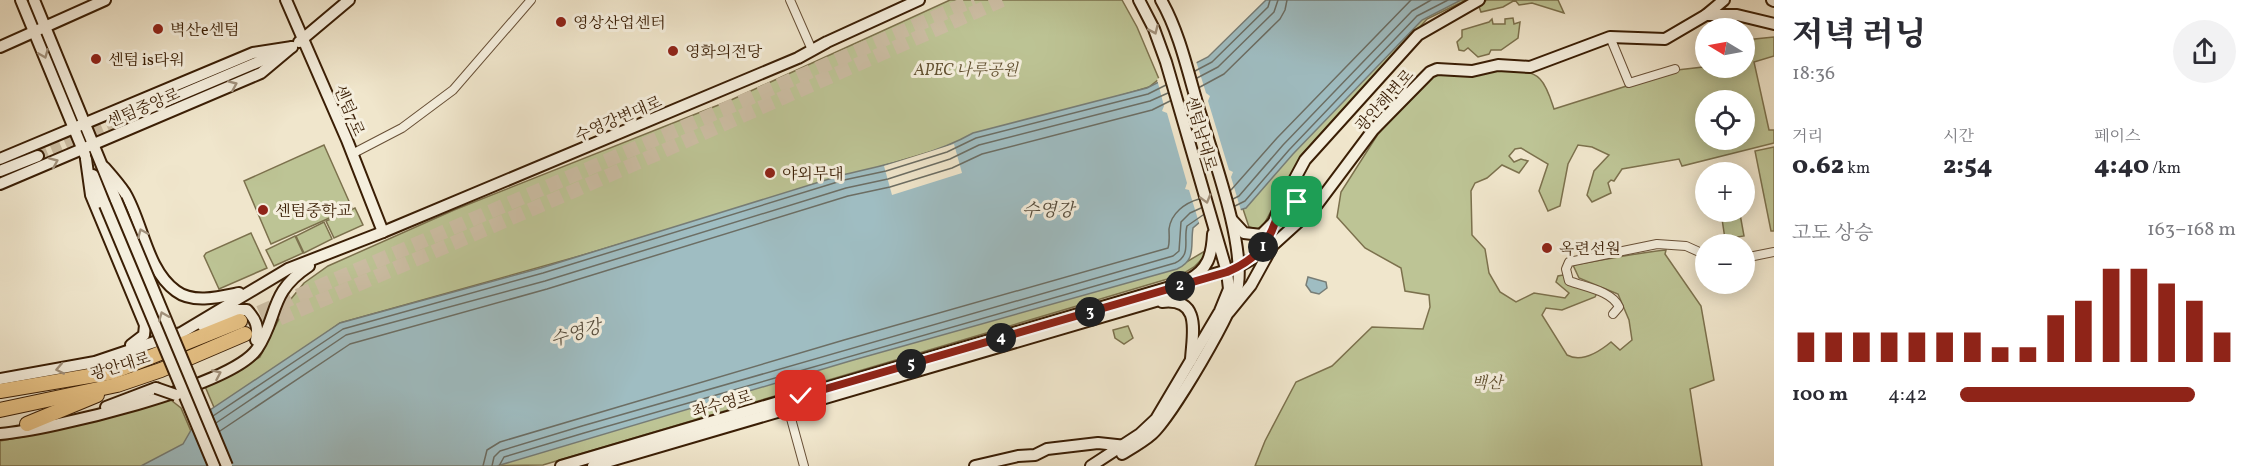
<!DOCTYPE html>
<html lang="ko">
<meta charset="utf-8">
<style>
body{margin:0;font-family:Vollkorn,"Noto Serif KR",serif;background:#f2f2f3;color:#2b2b33;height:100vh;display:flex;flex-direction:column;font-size:22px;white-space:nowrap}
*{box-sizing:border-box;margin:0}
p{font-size:20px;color:#7c7c81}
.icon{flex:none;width:33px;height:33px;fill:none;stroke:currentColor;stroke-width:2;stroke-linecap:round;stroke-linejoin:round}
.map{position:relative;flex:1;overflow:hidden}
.side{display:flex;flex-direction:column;background:#fff;width:480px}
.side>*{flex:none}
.needle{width:39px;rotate:280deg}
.buttons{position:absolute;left:1695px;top:18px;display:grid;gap:12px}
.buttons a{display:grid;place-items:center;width:60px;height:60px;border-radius:50%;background:#fff;box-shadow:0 3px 15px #0003;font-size:30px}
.pin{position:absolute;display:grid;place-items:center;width:51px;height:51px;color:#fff;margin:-26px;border-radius:12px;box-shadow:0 3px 9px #0006}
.km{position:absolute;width:30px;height:30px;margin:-15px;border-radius:50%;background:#222;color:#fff;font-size:16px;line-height:30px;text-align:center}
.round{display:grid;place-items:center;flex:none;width:63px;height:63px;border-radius:32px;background:#f2f2f3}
.overview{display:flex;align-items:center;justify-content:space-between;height:102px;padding:0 18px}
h1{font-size:33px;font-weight:800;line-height:45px}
.stats{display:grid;grid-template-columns:repeat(3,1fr);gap:9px;height:102px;padding:6px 18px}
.stats div{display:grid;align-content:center}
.stats b{font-size:26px;font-weight:800}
.stats small{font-size:16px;font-weight:400}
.stats p{font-size:16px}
.chart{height:168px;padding:12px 18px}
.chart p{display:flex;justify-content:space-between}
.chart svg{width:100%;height:108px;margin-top:6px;stroke:#8f2418;stroke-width:6}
ul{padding:0 18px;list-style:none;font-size:20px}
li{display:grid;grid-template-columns:96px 72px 1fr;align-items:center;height:45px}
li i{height:15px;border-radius:8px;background:#8f2418}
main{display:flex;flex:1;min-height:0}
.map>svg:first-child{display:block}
</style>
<main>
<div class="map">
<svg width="1774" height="466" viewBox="0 0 1774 466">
<rect width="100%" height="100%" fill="#f0e6cc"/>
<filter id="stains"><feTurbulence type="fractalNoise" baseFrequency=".00333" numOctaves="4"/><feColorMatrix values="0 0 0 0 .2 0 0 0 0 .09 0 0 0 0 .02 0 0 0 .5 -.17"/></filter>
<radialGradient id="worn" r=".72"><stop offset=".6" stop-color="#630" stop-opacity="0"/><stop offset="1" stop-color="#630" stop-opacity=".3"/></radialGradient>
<!-- green -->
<g fill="#bdc495" stroke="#7c714d" stroke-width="1.5" fill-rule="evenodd">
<path d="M950,0H1122L1137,27L1159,79L1149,87L576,257L340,323L216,412L204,384L230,375L260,357L286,305L304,283L328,266L454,210L731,100Z"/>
<path d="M1443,0H1466L1427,19L1297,163L1263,226L1257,229L1249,227L1241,203L1417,13Z"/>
<path d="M1487,0H1558L1564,13L1532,3L1519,5L1515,0L1503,7L1481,12L1478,4Z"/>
<path d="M1513,18L1514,24L1520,22L1518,38L1501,50H1491L1489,54L1478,57L1468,48L1464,51L1459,50L1457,42L1462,37V30L1489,22L1492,19L1493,24H1505V19Z"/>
<path d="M1774,37V56L1754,62L1769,130H1774V143L1682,166L1679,159L1622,169L1614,181L1611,180L1608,183L1611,193L1592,202L1587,195L1594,171L1609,155L1592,147L1578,145L1568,164L1560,206L1548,211L1539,191L1548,164L1521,148L1515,149L1509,156L1514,162L1521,159L1528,161L1519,173L1502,165L1487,178L1475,183L1471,191L1472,235L1485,249L1489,273L1500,292L1516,302L1534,293L1565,298L1569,293L1556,282L1558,276L1563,275L1597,293L1595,297L1562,310L1546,308L1542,315L1567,355C1582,363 1599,352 1611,342L1620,350L1632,340L1629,320L1618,294L1579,278L1573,265C1604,260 1635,253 1666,250L1665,254L1701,306L1714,380L1690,389L1702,466H1255L1265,441L1296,382L1332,366L1372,327L1423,329L1430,307L1429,295L1405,291L1401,268L1365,248L1337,217L1341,192L1378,134L1434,73C1458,71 1523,61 1540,79C1547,86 1551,100 1554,109L1677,70L1703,67L1705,63L1706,68H1744L1745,40ZM1706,100H1744V140H1706Z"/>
<path d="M324,145L352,208L271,244L244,181Z"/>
<path d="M1774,147V231H1771L1755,151Z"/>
<path d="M355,208L363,225L334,238L326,221Z"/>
<path d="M1721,212L1740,214L1744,236L1725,239Z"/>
<path d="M324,222L332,239L304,253L296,236Z"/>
<path d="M251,233L267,268L219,289L204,256L206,253Z"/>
<path d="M295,236L303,253L274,266L266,250Z"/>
<path d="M1205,251L1206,255L1194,267L1181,275L543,465L476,466L1183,264Z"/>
<path d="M1128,326L1133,338L1124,344L1115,338L1113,330Z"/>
<path d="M167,397L181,408L206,466H0V441C57,431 113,417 167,397Z"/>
</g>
<!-- water -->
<g fill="#9fbdc2" stroke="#777d76" stroke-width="1.5">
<path d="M1266,0H1461L1422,20L1293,154L1246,208L1200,222L1193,228C1190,245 1197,260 1177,269L850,361L497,466H141L183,444L198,418L340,323L541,268L842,175C886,165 934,155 973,133L1147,88L1208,57Z"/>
<path d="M1308,277L1326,282L1327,288L1319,294L1311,292L1306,285Z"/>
</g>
<!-- pier -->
<g fill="#f0e6cc">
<path d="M1196,61L1206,93L1210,96L1208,101L1229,170L1233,172L1231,177L1242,214L1200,226L1189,190L1185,189L1187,183L1167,113L1162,111L1164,106L1157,79Z"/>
<path d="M954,144L962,173L892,195L884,166Z"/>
</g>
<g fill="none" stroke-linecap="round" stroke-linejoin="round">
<!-- shore -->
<g stroke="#6c6e64" stroke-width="1.5">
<path d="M1195,71L1212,62L1268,7L1270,0"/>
<path d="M1197,78L1218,67L1274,12L1278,0"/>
<path d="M1200,87L1224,74L1280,19L1285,10L1287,0"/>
<path d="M1231,190L1277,138L1411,0"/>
<path d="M1233,199L1239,196L1283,145L1412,11L1431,0"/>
<path d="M1235,206L1245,201L1289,150L1417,16L1448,0"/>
<path d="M213,416L343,329L543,273L844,180L886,171L947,152L976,138L1148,94L1166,85"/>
<path d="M216,423L346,335L545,281L846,188L888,179L950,159L979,145L1150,101L1168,93"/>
<path d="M220,431L350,344L547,289L848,196L890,187L952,168L982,154L1152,110L1170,101"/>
<path d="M483,466L487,450L500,442L844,340L1168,248C1170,242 1169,236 1169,229C1171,213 1185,203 1199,199"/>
<path d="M492,466L494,457L500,451L582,426L1173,256L1179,251L1181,222L1190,213L1201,208"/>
<path d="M499,466L504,457L584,433L1175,263C1192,255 1183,240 1187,226L1203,215"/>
</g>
<!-- secondary-tunnel -->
<path stroke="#ccbea4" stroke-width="10" stroke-dasharray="10 5" stroke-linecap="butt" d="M38,156L131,116"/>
<!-- highway-tunnel -->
<g stroke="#ccbea4" stroke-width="14" stroke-dasharray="14 7" stroke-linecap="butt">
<path d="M240,321L974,0"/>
<path d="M260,327L576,190L1002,0"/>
</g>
<!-- street casing -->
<g stroke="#685037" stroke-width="10">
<g id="street">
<path d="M790,0L812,50"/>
<path d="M1610,37L1629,83L1675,69"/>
<path d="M352,154L402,128L453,90L531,0"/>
<path d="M1744,258L1774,252"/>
<path d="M1613,314L1619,307C1612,291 1585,287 1569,281L1566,269L1569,262L1657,244L1686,246L1706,255"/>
<path d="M787,404L804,466"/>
</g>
</g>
<!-- secondary casing -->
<g stroke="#3a1e05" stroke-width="14">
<g id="secondary">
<path d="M21,0L85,155"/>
<path d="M34,0L116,200"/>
<path d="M286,0L347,140L383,232"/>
<path d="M1772,0L1774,1"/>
<path d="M1706,15H1737L1774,24"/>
<path d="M299,42L349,0"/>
<path d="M0,47L105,0"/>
<path d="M131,116L277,54"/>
<path d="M0,159L253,53L292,47"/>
<path d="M86,159L91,195L145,325L144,335L131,345"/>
<path d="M104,167C111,175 119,184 125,193C143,223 146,269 176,291C193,304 220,297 239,293"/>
<path d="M0,171L38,156"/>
<path d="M93,175L105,205"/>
<path d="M1296,179C1294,190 1293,199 1302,207H1313"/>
<path d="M0,184L261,73L292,47"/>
<path d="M1232,220L1244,233L1261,235L1276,220L1292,217L1310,209"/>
<path d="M1188,280C1208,270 1212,255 1213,234"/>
<path d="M1162,302C1203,297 1192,336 1191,360"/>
<path d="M1229,312L1251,285L1273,245L1316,206L1373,130L1430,72L1437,69L1472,71L1498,65L1530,67L1610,37L1665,39L1706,15L1724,0"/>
<path d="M203,326L237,310H247C256,320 259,327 256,340"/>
<path d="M0,379L95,362L181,333L288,269L383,232L798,58L827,42L919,0"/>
<path d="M106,407L156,388"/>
<path d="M0,434C49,430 231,387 257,349C279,316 268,293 309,266"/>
<path d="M1122,454C1132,448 1143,442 1152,434C1171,417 1235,310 1238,285C1244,241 1214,160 1201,116C1189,78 1181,35 1161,0"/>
<path d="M561,466L1238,267L1254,258L1267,241L1279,208L1305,160L1418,35L1479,0"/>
<path d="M593,466L1183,293"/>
<path d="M975,466L1018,456L1035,455L1047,449L1098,443L1126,446"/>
<path d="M1091,466L1140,434L1156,419L1220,311L1229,289L1227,272L1166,62L1154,29L1139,0"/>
</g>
</g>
<!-- highway casing -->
<g stroke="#3a1e05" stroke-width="16">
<g id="highway">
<path d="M0,391L113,372L240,321"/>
<path d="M0,410L117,385L161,370L245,334"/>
<path d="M27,424L97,395"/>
</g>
</g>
<!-- street -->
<use href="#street" stroke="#f5efde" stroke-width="8"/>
<!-- secondary -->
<use href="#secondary" stroke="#f5efde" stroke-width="10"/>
<!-- highway -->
<use href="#highway" stroke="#e8c386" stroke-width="14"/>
<!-- secondary-bridge casing -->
<g stroke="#3a1e05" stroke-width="14" stroke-linecap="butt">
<g id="secondary-bridge">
<path d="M116,200L227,466"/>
<path d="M105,205L214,466"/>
<path d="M156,388L176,395"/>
</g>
</g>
<!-- secondary-bridge -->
<use href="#secondary-bridge" stroke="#f5efde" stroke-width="10"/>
</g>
<!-- one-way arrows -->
<defs><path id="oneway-chevron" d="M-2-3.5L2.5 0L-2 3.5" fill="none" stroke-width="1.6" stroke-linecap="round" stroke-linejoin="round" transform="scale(1.5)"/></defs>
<g stroke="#a1917c">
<use href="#oneway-chevron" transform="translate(1154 30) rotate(66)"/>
<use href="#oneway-chevron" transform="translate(44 54) rotate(68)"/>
<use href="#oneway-chevron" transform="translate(233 85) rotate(-23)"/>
<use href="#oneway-chevron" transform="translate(54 162) rotate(-23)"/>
<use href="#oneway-chevron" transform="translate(1206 199) rotate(74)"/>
<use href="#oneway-chevron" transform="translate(142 233) rotate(-113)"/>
<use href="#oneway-chevron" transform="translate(163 316) rotate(-112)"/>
<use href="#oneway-chevron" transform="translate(60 369) rotate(169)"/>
<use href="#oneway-chevron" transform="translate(217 374) rotate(-24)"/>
</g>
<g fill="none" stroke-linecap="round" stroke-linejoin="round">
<!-- route casing -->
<g stroke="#fff" stroke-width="12">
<path id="route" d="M801,396L1227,272C1253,261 1267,247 1276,220L1292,217L1316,206L1302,207L1297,202"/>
</g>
<!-- route -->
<use href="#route" stroke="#8f2418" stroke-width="8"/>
</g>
<!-- markers -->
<g fill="#8f2418" stroke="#f5efde" stroke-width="2">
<circle cx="561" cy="22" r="6"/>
<circle cx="158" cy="29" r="6"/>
<circle cx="673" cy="51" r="6"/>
<circle cx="96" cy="59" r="6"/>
<circle cx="770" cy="173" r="6"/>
<circle cx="263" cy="210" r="6"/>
<circle cx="1547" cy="248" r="6"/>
</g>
<g text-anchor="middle" stroke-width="6" stroke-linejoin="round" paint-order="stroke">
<!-- poi labels -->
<g font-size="16" fill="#3a1e05" stroke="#f5efde" text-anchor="start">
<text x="573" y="28">영상산업센터</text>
<text x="170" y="35">벽산e센텀</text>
<text x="685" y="57">영화의전당</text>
<text x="108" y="65">센텀 is타워</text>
<text x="782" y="179">야외무대</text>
<text x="275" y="216">센텀중학교</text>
<text x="1559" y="254">옥련선원</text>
</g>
<!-- park labels -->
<g font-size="16" font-style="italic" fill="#615030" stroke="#f5efde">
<text x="966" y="75">APEC 나루공원</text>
<text x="1487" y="388">백산</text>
</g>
<!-- street labels -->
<g font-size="16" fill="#3a1e05" stroke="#f5efde">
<text transform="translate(1384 100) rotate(-48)" y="6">광안해변로</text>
<text transform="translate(143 107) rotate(-23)" y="6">센텀중앙로</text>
<text transform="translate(350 110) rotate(67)" y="6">센텀7로</text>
<text transform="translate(618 118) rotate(-23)" y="6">수영강변대로</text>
<text transform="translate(1202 133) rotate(74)" y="6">센텀남대로</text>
<text transform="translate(120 365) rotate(-17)" y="6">광안대로</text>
<text transform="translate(722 403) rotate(-16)" y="6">좌수영로</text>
</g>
<!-- water labels -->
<g font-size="18" font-style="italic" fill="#584e3e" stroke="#f5efde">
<text x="1048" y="216">수영강</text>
<text transform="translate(576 333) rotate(-17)" y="6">수영강</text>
</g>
</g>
<rect width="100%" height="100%" filter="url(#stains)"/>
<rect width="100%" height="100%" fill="url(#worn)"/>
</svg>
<div class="buttons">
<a><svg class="needle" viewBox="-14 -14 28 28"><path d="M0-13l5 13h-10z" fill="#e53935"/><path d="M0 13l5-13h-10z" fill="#7c7c81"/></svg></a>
<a><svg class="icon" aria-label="locate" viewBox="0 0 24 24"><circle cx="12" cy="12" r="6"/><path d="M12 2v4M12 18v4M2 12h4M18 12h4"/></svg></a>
<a>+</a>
<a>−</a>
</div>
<div class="pin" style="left:1297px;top:202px;background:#1e9e55"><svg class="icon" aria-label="arrive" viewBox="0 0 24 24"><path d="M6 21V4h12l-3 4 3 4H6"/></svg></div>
<div class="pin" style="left:801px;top:396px;background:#d93025"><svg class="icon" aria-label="check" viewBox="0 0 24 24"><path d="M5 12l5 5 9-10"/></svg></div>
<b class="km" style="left:1263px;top:247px">1</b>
<b class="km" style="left:1180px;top:286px">2</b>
<b class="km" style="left:1090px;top:312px">3</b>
<b class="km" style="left:1001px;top:338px">4</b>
<b class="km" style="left:911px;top:364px">5</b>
</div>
<section class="side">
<div class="overview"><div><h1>저녁 러닝</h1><p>18:36</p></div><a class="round"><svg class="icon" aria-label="share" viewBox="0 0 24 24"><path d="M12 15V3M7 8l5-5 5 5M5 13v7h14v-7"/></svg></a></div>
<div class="stats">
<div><p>거리</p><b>0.62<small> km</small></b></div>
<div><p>시간</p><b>2:54</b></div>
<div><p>페이스</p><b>4:40<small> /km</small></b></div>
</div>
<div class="chart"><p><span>고도 상승</span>163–168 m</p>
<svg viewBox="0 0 160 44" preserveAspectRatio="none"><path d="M5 44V32M15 44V32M25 44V32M35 44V32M45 44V32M55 44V32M65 44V32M75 44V38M85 44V38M95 44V25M105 44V19M115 44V6M125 44V6M135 44V12M145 44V19M155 44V32"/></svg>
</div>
<ul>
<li><b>100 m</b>4:42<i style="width:85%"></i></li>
</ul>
</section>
</main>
